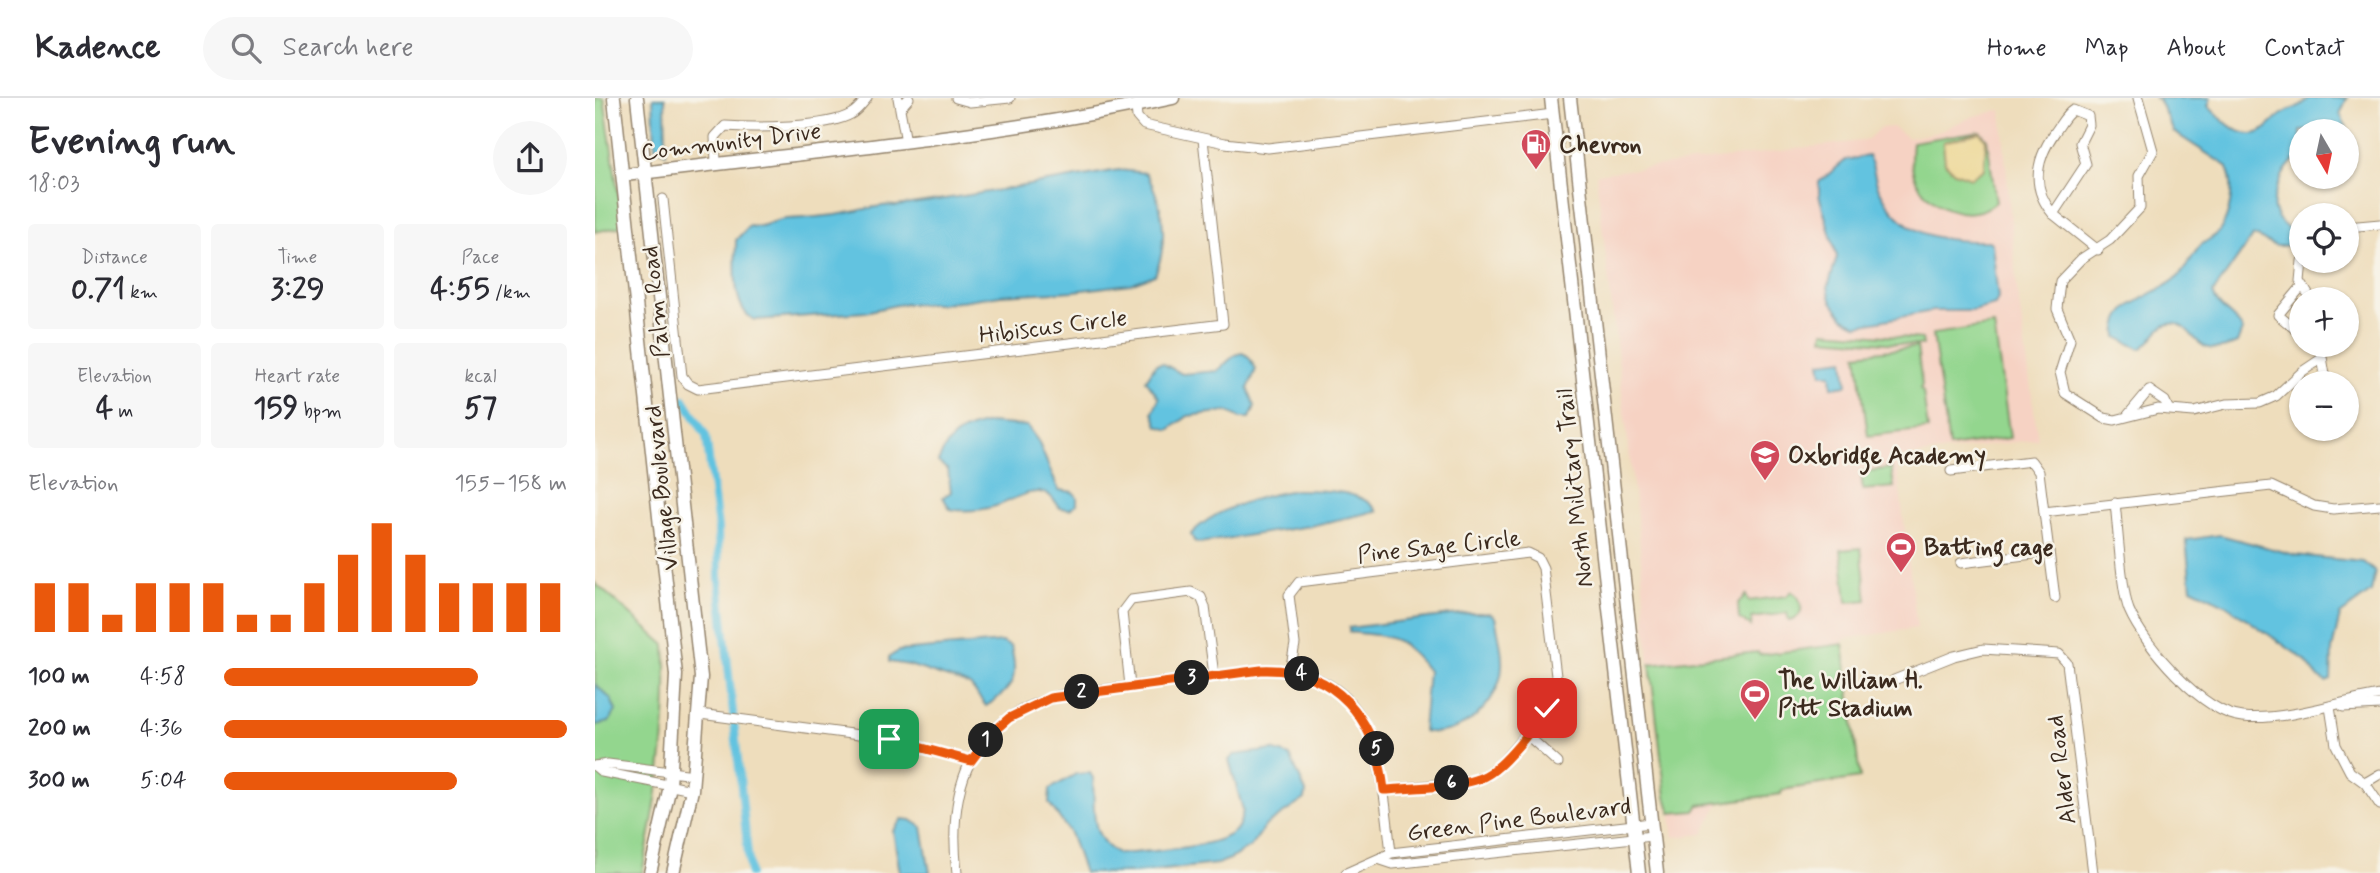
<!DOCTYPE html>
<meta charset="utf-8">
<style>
body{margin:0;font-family:Mynerve,sans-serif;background:#f7f7f7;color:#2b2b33;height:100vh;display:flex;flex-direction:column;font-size:26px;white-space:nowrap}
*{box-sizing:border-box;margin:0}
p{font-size:23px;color:#7c7c81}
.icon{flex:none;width:38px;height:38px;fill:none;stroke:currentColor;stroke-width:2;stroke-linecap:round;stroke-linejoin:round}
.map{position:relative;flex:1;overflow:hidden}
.sheet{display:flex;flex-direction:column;background:#fff;width:595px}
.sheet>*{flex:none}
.needle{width:46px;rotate:171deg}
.controls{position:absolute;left:1694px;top:21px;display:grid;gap:14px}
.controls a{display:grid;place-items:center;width:70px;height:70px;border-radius:50%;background:#fff;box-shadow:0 2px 5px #0004;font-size:35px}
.pin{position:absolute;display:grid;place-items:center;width:60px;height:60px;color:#fff;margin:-30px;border-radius:14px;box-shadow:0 4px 10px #0006}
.km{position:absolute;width:35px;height:35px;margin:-18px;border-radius:50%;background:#222;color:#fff;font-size:19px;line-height:35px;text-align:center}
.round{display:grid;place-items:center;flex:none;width:74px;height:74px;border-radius:37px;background:#f7f7f7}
.headline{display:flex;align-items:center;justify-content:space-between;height:119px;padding:0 28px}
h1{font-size:38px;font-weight:700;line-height:52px}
.figures{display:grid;grid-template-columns:repeat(3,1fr);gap:10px;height:119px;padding:7px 28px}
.figures div{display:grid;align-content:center;border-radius:7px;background:#f7f7f7;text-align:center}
.figures b{font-size:30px;font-weight:700}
.figures small{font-size:19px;font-weight:400}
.figures p{font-size:19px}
.chart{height:196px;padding:14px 28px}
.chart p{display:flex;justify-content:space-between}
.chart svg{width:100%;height:126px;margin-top:7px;stroke:#ea580c;stroke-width:6}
ul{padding:0 28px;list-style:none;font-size:23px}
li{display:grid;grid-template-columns:112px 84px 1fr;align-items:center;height:52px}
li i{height:18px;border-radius:9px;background:#ea580c}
header{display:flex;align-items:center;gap:42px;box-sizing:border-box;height:98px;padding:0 35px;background:#fff;border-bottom:2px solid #e1e1e2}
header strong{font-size:33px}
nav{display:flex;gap:38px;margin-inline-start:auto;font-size:24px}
.search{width:490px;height:63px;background:#f7f7f7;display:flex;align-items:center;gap:18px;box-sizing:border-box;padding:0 24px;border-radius:38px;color:#7c7c81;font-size:26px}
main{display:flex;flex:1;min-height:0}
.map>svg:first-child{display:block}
</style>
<header>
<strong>Kadence</strong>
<div class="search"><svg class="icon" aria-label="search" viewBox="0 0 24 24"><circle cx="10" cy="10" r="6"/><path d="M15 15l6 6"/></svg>Search here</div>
<nav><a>Home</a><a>Map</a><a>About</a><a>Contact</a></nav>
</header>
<main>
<section class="sheet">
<div class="headline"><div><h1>Evening run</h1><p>18:03</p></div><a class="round"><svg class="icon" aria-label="share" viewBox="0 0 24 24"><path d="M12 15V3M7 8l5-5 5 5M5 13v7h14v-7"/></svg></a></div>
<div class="figures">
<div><p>Distance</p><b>0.71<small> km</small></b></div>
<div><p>Time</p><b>3:29</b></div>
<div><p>Pace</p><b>4:55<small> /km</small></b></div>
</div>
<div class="figures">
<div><p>Elevation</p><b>4<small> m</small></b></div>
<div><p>Heart rate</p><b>159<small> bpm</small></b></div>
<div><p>kcal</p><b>57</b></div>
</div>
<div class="chart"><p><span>Elevation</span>155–158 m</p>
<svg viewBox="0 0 160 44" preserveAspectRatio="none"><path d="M5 44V27M15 44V27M25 44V38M35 44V27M45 44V27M55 44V27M65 44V38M75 44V38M85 44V27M95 44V17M105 44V6M115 44V17M125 44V27M135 44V27M145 44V27M155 44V27"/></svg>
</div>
<ul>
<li><b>100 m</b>4:58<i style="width:74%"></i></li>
<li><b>200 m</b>4:36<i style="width:100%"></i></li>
<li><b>300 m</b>5:04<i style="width:68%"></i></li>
</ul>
</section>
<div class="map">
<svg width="1785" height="775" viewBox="0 0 1785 775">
<rect width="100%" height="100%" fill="#f7f3e8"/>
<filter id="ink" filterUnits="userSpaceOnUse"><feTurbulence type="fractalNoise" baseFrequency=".0143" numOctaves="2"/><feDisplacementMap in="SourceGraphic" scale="14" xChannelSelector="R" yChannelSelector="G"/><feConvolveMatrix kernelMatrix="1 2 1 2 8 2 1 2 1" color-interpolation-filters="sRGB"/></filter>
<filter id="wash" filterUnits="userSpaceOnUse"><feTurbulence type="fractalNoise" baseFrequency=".00686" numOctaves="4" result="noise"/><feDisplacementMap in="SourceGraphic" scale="28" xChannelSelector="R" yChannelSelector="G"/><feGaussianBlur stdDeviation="1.57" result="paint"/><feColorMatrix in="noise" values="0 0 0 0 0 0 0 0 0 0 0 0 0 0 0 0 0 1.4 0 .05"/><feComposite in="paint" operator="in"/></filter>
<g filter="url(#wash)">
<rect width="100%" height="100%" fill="#eeddbc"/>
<!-- built -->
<path fill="#f6d2c3" d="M1406,12L1422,190L1443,341L1301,360L1322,530L1248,541L1266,681L1188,694L1187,697L1124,705L1108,736L1079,739L1074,706L1070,700L1054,565L1044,436L1001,76L1273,42L1284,30L1298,29L1313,40L1339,35L1379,18Z"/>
<!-- green -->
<g fill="#93d68e" stroke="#678056" stroke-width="2">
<path d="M0,0H9L28,128L0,134Z"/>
<path d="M1385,33L1392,41L1401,104C1374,128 1330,108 1319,77C1315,66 1316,55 1317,44Z"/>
<path d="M1399,227L1415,340L1354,349L1338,236Z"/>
<path d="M1229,233L1327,241L1328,248L1228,240Z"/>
<path d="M1322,249L1327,287L1325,291L1328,294L1333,331L1273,338L1262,256Z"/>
<path d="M1296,370L1299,389L1268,392L1266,374Z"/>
<path d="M1266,450L1272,502L1252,504L1246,452Z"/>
<path d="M0,485L70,547C75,624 63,700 47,775H0Z"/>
<path d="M1196,493C1210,501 1210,520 1194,523L1192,515L1157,520L1156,528L1144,521L1143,505L1151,497L1153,503L1192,498Z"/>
<path d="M1248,546L1265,680L1187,692L1186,696L1104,707L1100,713L1076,715L1071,699L1055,566L1163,554L1164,557Z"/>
</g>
<!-- sand -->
<path fill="#eeda9e" stroke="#94825e" stroke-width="2" d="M1385,34L1391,42L1389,71L1376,80L1359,74L1350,65L1348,44Z"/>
<!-- water -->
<g fill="#62c3e0" stroke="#4e767f" stroke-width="2">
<path d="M58,0H70L71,55L60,49Z"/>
<path d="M1559,0H1616L1613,8C1625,20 1646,43 1665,34C1673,31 1679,22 1686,17C1696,10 1707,10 1714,0H1752L1745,16L1761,48L1752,63V33H1706V59C1691,63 1676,96 1679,112C1682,123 1692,130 1701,137L1699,146C1684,150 1675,149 1663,138L1657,139L1618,195C1623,213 1642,217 1647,232L1642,245C1594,266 1602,221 1574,226C1562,228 1557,246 1545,251L1522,239C1517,203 1563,198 1583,179C1592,170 1597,157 1605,148C1610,143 1618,140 1623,135C1636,118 1641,86 1631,68L1579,34L1563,1Z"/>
<path d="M1273,58C1279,67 1279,79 1283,89C1306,139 1345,144 1394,143L1397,146L1403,200L1400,207L1377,213H1337L1263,227L1249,220L1236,202L1233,189L1242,159L1224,97V84L1251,62Z"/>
<path d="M524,72L551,75C569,105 574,144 560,177L535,186L479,193L405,197L346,206H306L270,214L160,222C135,211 141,164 141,142L154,128C168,131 177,122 191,121C212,120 231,119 252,115C269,112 284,106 301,108C376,98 449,84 524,72Z"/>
<path d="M647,255L653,258L661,271L653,291L660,308L655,320H645L632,313L593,318L574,332L563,328L558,314L564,300L551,282L561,266L567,265L587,276L622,273L640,257Z"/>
<path d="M1249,261L1252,287L1237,289L1236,276H1227L1225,264Z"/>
<path d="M394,325L432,328L443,343L461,386L464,392L478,394L482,399V406L475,411L465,410C462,407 458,400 454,397C439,387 415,404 401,408C387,412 369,414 355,411L348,399L356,394L353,372L343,364C354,337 366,331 394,325Z"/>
<path d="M700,392C724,392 767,391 782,413L715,428L604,445L599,443L596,436C621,409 666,398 700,392Z"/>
<path d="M1625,437L1700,457L1768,464L1780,474L1776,494L1745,517L1737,552L1736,582L1731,584L1723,579L1710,562L1656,524L1628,505L1596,490L1591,442Z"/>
<path d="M872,515H895L900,519C903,535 908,552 907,568C906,605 865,642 828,633L833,573C804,536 799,539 754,534V530Z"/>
<path d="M407,544L416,549C424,581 418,591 391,608L375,587L314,567L294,564V559L304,553Z"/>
<path d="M0,586L16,601L21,613L14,624L1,627Z"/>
<path d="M677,652L695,658L711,694L710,701L671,727L656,748L635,761L622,766L540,775H489L475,735L454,705L455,691L481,676L495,675L498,680C500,710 493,741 524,756C552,753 620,751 640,733C645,728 647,719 648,712L634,662L639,657Z"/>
<path d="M307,721L316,722L327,729L335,775H305L298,733Z"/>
</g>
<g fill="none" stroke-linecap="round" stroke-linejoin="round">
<!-- canal -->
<path stroke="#62c3e0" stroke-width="8" d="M89,301L111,338L123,430L124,482L155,775"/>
</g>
</g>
<g filter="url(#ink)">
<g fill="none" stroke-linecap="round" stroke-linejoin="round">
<!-- street casing -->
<g stroke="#94846d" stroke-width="11">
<g id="street">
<path d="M303,0L311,44"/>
<path d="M361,0L375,4L415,0"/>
<path d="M1543,0L1558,53L1544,78L1545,110L1515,142L1486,161L1465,183L1462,211L1475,242L1465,274L1470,295L1509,320L1520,322L1563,311L1599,314L1631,306L1665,305L1681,298L1708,273L1726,261"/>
<path d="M541,8L542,19L549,27L630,45L673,50L958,16"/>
<path d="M306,9L314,0"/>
<path d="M1478,12L1493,18L1494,27L1485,45L1491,66L1458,116C1435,89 1441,61 1460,34C1466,26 1470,17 1478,12Z"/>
<path d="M121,65L120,39L130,28C158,30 232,30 256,16C263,12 267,6 272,0"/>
<path d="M68,101L87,278L93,286L103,291L628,226L608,41"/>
<path d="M1458,116L1503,152"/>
<path d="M1741,117H1745"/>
<path d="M1752,129L1785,126"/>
<path d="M1707,163L1705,183L1716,201"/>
<path d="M1706,236L1683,217L1707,188"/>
<path d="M1716,285L1731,283L1725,247"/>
<path d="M1533,317L1554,292L1570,303L1573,310"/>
<path d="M1356,373L1436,363L1444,374L1449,414L1676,388L1719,408L1738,411L1785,407"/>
<path d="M1520,405C1523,430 1526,492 1534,512C1549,547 1607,615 1648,619C1692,623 1742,604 1785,597"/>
<path d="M1449,414L1460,500"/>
<path d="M1366,465L1454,454"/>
<path d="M695,573L700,546L694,497L704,484L933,455L943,460L948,470L961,578L949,615L904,668L891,678L876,683L789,692"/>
<path d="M1299,582L1359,558L1388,551L1464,556L1472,565L1498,775"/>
<path d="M535,588L527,514L536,502L596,494L606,499L610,509L619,577"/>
<path d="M1735,609L1741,647L1755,674L1770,685L1785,707"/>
<path d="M1748,609L1785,607"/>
<path d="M105,616L294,641L376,663"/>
<path d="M931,636L963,665"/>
<path d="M0,668L7,674L97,692"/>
<path d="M0,668L13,666L99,677"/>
<path d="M1770,685L1785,676"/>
<path d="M786,762L798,766L1057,738"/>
<path d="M362,775C352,689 374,621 466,597L666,572C784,568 786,669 796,755"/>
<path d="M751,775L796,755L1056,725"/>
</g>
</g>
<!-- secondary casing -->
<g stroke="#94846d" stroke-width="15">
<g id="secondary">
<path d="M19,0L81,577L75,688L55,775"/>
<path d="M42,0L106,579L97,692L78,775"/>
<path d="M956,0L1044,775"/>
<path d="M975,0L1062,775"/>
<path d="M30,77C213,54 398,39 578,0"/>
</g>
</g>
<!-- street -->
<use href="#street" stroke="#fff" stroke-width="9"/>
<!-- secondary -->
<use href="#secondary" stroke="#fff" stroke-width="12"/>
</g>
</g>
<g fill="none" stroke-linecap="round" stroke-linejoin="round" filter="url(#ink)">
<!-- route casing -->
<g stroke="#fff" stroke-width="14">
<path id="route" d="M294,641L376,663L397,635L414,620L455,600L666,572C743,569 781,622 789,692C814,690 870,689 890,678C910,668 939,629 952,610"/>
</g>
<!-- route -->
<use href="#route" stroke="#ea580c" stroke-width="9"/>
</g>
<!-- icons -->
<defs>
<g id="fuel-pin" transform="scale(1.575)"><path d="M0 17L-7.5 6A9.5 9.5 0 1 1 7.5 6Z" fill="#d1495b" stroke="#f7f3e8"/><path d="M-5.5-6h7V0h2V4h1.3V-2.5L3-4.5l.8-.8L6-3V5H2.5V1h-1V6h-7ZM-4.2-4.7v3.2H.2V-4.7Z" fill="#fff"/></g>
<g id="school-pin" transform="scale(1.575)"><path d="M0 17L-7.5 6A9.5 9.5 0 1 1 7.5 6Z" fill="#d1495b" stroke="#f7f3e8"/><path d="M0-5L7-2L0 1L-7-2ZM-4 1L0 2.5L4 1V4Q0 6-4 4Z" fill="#fff"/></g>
<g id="stadium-pin" transform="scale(1.575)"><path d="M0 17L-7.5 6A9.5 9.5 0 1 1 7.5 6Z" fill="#d1495b" stroke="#f7f3e8"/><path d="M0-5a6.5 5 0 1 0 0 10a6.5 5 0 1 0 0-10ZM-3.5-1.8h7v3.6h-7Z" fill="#fff"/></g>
</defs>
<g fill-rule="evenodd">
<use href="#fuel-pin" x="941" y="46"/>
<use href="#school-pin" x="1170" y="357"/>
<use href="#stadium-pin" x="1306" y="449"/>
<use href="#stadium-pin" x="1160" y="596"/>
</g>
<g text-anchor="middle" stroke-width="5" stroke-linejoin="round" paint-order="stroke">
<!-- street labels -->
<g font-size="24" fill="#3b2a1e" stroke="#f7f3e8">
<text transform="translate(136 43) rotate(-7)" y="8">Community Drive</text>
<text transform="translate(60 204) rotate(-96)" y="8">Palm Road</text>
<text transform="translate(458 228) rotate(-7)" y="8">Hibiscus Circle</text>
<text transform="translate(66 390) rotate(-96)" y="8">Village Boulevard</text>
<text transform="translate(979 390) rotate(-96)" y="8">North Military Trail</text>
<text transform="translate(844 448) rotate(-6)" y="8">Pine Sage Circle</text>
<text transform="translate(1466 672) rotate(-97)" y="8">Alder Road</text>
<text transform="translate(924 721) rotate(-7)" y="8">Green Pine Boulevard</text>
</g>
<!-- poi labels -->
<g font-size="24" font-weight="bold" fill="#3b2a1e" stroke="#f7f3e8" text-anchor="start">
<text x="964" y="54">Chevron</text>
<text x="1193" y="365">Oxbridge Academy</text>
<text x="1329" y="457">Batting cage</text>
<text x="1183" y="590">The William H.<tspan x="1183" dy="28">Pitt Stadium</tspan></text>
</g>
</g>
</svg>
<div class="controls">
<a><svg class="needle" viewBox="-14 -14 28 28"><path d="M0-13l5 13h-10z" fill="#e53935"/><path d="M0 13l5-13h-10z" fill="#7c7c81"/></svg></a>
<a><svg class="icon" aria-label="locate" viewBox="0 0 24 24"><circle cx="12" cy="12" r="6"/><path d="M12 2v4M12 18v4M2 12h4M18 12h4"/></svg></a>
<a>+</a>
<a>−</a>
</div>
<div class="pin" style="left:294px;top:641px;background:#1e9e55"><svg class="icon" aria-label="arrive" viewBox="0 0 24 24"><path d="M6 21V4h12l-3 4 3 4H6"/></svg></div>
<div class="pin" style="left:952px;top:610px;background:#d93025"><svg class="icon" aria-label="check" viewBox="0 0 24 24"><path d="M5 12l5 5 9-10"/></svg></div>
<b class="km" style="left:391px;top:642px">1</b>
<b class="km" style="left:487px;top:594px">2</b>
<b class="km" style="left:597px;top:580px">3</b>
<b class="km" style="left:707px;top:576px">4</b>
<b class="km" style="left:782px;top:651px">5</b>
<b class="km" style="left:857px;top:685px">6</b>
</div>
</main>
